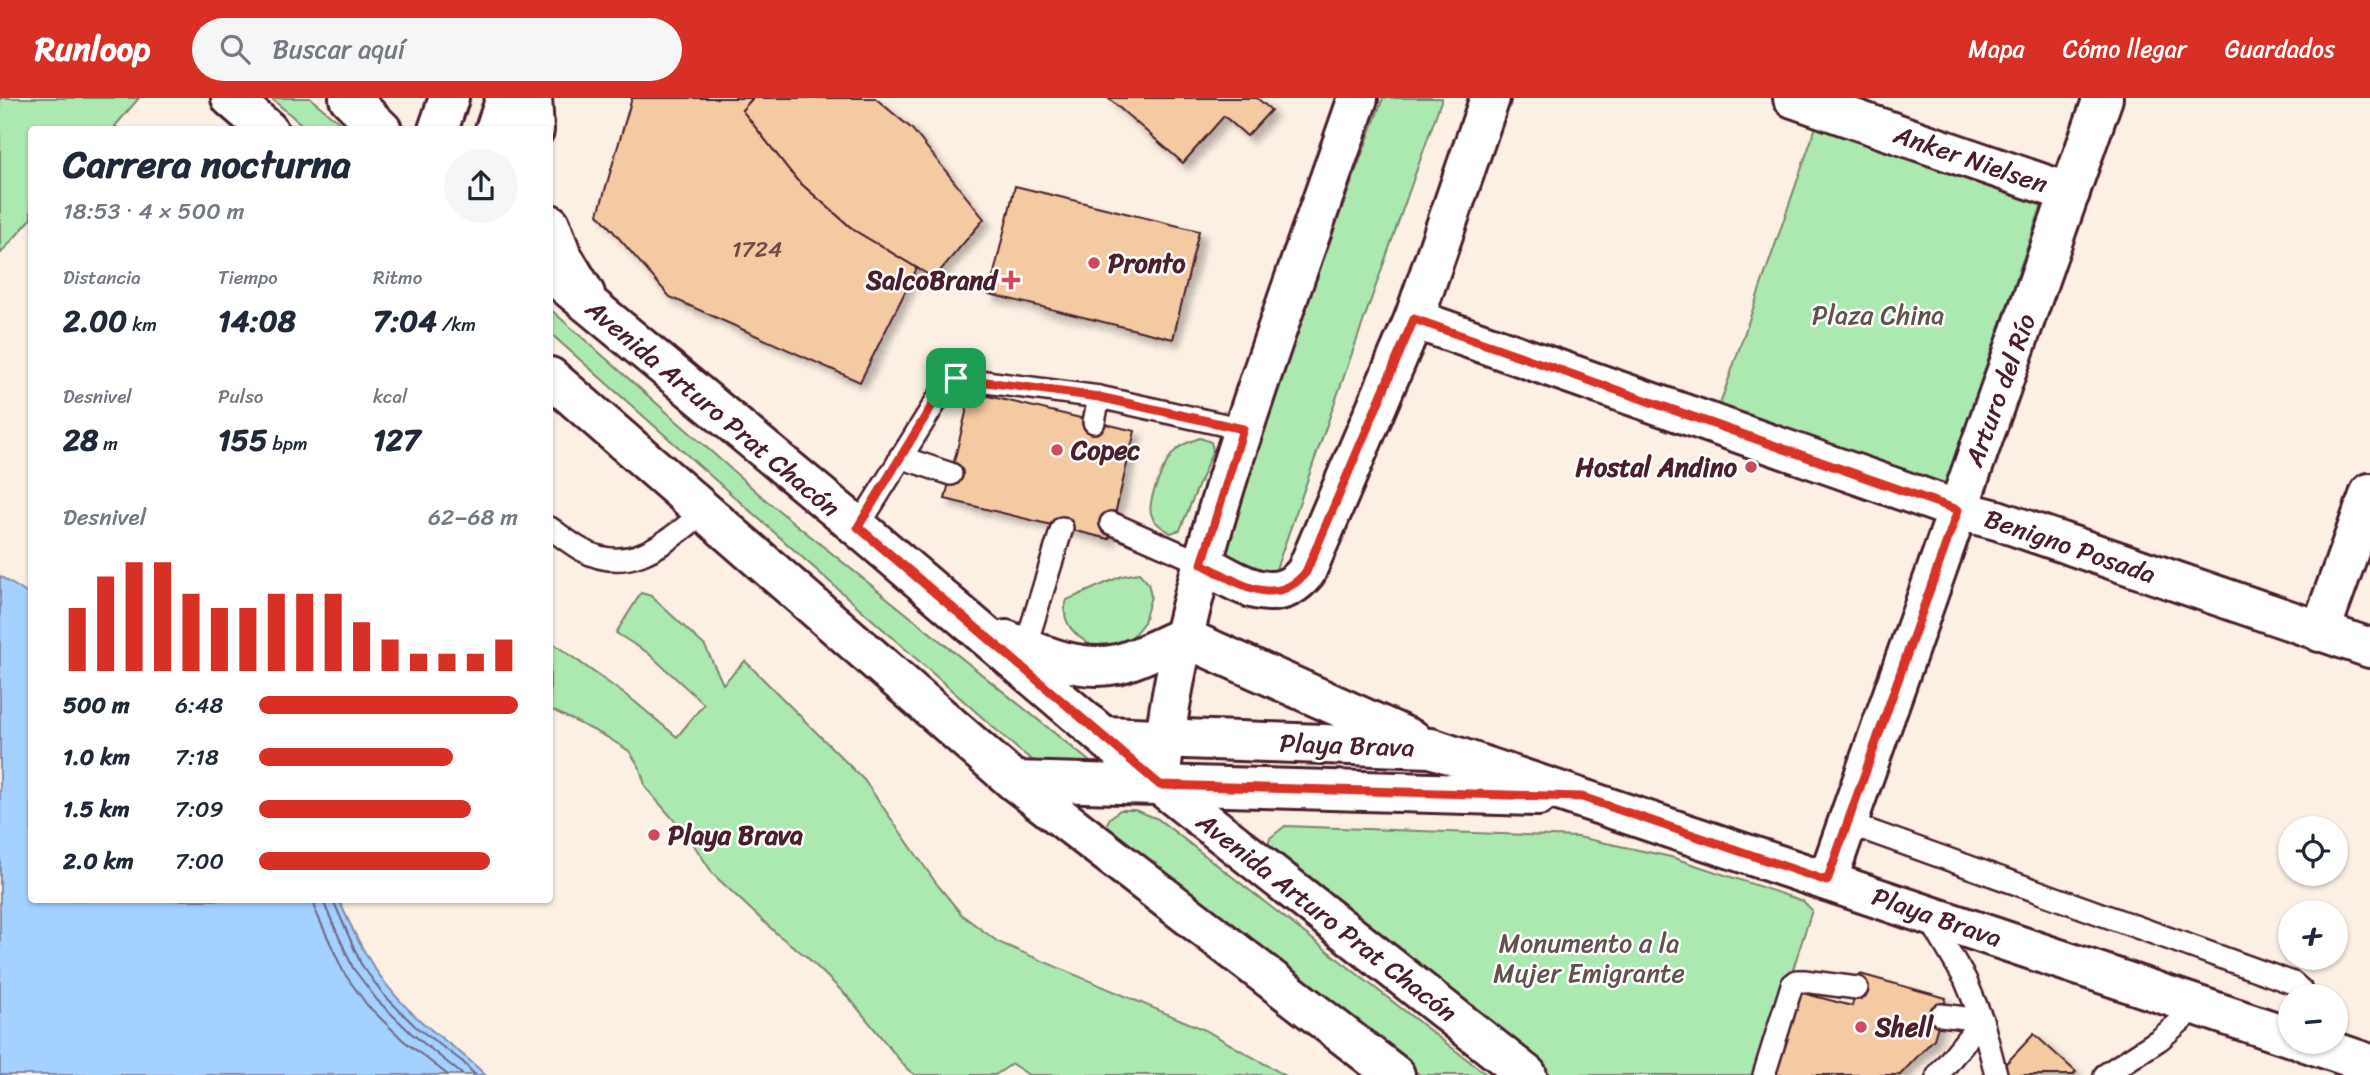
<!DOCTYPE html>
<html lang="es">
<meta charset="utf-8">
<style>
body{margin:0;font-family:Sriracha,sans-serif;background:#f6f6f7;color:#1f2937;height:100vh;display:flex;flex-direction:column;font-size:26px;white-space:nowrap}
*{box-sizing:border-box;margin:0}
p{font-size:23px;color:#747a83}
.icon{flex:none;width:38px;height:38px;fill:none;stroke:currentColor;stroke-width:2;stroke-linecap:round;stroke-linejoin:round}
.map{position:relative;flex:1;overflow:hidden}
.drawer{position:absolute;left:28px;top:28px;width:525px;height:777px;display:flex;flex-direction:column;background:#fff;border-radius:7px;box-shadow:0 2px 5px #0004}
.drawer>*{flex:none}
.fabs{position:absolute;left:2278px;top:718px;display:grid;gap:14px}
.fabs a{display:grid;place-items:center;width:70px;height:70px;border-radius:50%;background:#fff;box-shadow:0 2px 5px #0004;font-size:35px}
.pin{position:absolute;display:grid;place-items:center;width:60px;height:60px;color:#fff;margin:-30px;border-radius:14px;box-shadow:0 4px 10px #0006}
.round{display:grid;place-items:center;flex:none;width:74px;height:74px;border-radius:37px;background:#f6f6f7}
.headline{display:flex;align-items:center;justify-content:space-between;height:119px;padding:0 35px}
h1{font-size:38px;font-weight:700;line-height:52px}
.stats{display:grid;grid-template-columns:repeat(3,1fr);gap:10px;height:119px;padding:7px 35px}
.stats div{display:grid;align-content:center}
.stats b{font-size:30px;font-weight:700}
.stats small{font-size:19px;font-weight:400}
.stats p{font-size:19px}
.chart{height:196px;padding:14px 35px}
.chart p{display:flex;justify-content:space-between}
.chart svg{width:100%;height:126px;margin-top:7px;stroke:#d93025;stroke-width:6}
ul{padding:0 35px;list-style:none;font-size:23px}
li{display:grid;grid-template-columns:112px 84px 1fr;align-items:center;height:52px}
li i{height:18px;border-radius:9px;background:#d93025}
header{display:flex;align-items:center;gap:42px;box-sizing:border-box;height:98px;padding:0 35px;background:#d93025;color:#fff}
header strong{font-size:33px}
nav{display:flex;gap:38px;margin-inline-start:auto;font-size:24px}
.search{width:490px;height:63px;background:#f6f6f7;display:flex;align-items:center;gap:18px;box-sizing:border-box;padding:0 24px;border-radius:38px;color:#747a83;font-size:26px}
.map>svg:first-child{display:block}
</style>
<header>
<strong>Runloop</strong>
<div class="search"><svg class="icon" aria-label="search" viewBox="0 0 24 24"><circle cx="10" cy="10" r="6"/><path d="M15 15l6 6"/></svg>Buscar aquí</div>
<nav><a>Mapa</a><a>Cómo llegar</a><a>Guardados</a></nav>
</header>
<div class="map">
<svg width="2370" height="977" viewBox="0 0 2370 977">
<defs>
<filter id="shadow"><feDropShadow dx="6" dy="6" stdDeviation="3.5" flood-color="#0004"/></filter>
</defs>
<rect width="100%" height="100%" fill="#fcefe3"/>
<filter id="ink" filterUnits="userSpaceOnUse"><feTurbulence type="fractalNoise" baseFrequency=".0143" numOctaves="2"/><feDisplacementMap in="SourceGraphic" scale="14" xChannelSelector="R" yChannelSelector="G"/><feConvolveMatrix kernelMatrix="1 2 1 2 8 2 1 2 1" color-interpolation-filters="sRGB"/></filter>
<g filter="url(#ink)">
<!-- green -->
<g fill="#ace9b0" stroke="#7b846e" stroke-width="2">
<path d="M0,0H139L115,28L119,31L32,32L31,121L0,156Z"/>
<path d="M271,0H310L347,31H307Z"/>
<path d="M1383,0H1442L1275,474L1270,476L1215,462L1266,314Z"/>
<path d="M1819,20L2045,97L1945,389L1718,312Z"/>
<path d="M550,211L767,403L1089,663L1095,672L1041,668L1020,653L550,235Z"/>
<path d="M1200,340L1211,344L1213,352L1180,432L1171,435C1163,430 1153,425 1151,415C1147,402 1166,362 1175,353C1182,346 1191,343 1200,340Z"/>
<path d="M1139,475L1148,485L1151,498L1144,524L1124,549L1106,555C1085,545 1057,529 1067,502L1122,478Z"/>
<path d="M641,495L651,498L705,548L723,586L745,563L864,682L936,785L962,817L998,844L1205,932L1284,977H1029L1012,966L995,977H915L906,970L851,902L807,859L777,836L714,777L687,737L646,690L639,668L629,653L605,638L550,611V543L634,603L677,639L704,606L648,555L616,535Z"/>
<path d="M1120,712H1135L1158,721L1487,977H1420L1110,738L1106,727L1110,720Z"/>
<path d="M1285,728L1578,739L1671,759L1803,803L1812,812L1759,977H1551L1397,863L1266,753L1270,740Z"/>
</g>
<!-- water -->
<path fill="#a4d1ff" stroke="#808aaa" stroke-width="2" d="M0,478L31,498L32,802H339C361,852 381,889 423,925C444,943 466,957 485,977H0Z"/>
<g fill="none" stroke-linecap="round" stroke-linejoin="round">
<!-- shore -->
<g stroke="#6e6680" stroke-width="2">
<path d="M314,802L316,814L344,875L367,907L404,943L448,977"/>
<path d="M324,802L326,810L353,870L377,902L411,935L463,977"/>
<path d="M333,802L361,866L383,896L416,929L463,964L475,977"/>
</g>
</g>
<!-- building -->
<g fill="#f4caa3" stroke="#4a1f2b" stroke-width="2" filter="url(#shadow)">
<path d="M632,0H753L742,12L797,82L854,132L917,170L860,284L670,199L598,116Z"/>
<path d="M753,0H875L912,31L984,121L934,180L854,132L797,82L742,12Z"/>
<path d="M1108,0H1257L1271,12L1247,38L1224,18L1183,65Z"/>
<path d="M1015,88L1199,133L1173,241L989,196Z"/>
<path d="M971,294L1135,333L1109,441L945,401Z"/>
<path d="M1860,876L1946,900L1934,941L1900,977H1772L1795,893L1852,908Z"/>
<path d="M2034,936L2076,974L2073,977H1995Z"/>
</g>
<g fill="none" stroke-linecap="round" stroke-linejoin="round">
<!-- service casing -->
<g stroke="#4a1f2b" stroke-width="26">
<g id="service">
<path d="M1094,324L1099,299"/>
<path d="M900,359L951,376"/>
<path d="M1111,425L1202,465"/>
<path d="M858,429L950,281L956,280L1099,299L1243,331"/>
<path d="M550,430C560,437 571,446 582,452C631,479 667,442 705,414"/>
<path d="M1025,550L1062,430"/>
<path d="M1847,725L2293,885L2302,893V898"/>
<path d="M1928,818L1965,881L1982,922L1996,976"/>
<path d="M1764,977L1792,887L1797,883H1804L1857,890"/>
<path d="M1938,977L1982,922L1941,917"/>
<path d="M2105,977L2160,941L2198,908"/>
</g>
</g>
<!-- minor casing -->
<g stroke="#4a1f2b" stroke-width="44">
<g id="minor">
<path d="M1793,0L2070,95"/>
<path d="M1414,221L1958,412L1997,422L2370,550"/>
<path d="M1202,465C1236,483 1275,513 1306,474L1414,221L1490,0"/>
<path d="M2320,534L2370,395"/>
<path d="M1160,687C1168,586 1195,488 1224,392C1265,260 1313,130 1358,0"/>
<path d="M1827,783L2103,0"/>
</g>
</g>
<!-- tertiary casing -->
<g stroke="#4a1f2b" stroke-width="44">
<g id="tertiary">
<path d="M1183,539L1413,642"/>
<path d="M1104,638L1431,650L2291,939"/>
<path d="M1014,683L1538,698"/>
<path d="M2303,943L2370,966"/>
</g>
</g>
<!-- secondary casing -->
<g stroke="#4a1f2b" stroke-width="44">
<g id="secondary">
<path d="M438,32L449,0"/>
<path d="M495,32L506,0"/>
</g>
</g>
<!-- primary casing -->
<g stroke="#4a1f2b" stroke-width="44">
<g id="primary">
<path d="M231,0L268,32"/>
<path d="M349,0L382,32"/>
<path d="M532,0L534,32"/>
<path d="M550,126L562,158L585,196"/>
<path d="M550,174L858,429L1160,687L1527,977"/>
<path d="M550,279L1014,683L1395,977"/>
<path d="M1006,542C1040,556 1079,574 1117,566C1136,562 1164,547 1183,539"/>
</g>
</g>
<!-- service -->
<use href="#service" stroke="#fff" stroke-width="21"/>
<!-- minor -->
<use href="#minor" stroke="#fff" stroke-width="38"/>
<!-- tertiary -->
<use href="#tertiary" stroke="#fff" stroke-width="38"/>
<!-- secondary -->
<use href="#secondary" stroke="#fff" stroke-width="38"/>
<!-- primary -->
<use href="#primary" stroke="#fff" stroke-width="38"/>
</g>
</g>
<g fill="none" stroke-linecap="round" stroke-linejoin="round" filter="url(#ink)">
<!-- route casing -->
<g stroke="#fff" stroke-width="14">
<path id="route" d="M1414,221L1958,412L1827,783L1582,699L1160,687L858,429L945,286L950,281L956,280L1099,299L1243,331L1202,466C1236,483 1275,513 1306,474Z"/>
</g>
<!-- route -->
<use href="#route" stroke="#d93025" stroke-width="9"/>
</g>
<!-- markers -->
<g fill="#d1495b" stroke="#fff" stroke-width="2.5">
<circle cx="1094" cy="165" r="7"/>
<path d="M1007.5 171.5h7v7h7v7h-7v7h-7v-7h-7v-7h7z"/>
<circle cx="1057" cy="352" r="7"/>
<circle cx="1751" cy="369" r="7"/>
<circle cx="654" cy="737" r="7"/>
<circle cx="1861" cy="929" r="7"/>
</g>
<g text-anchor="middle" stroke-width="5" stroke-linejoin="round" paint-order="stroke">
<!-- number labels -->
<g font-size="23" fill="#744a49">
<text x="757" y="159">1724</text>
</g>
<!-- street labels -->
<g font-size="26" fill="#4a1f2b" stroke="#fff">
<text transform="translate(1971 61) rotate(19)" y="9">Anker Nielsen</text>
<text transform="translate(2000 292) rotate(-70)" y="9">Arturo del Río</text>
<text transform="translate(713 310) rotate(40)" y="9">Avenida Arturo Prat Chacón</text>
<text transform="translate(2070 448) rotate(19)" y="9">Benigno Posada</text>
<text transform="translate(1347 647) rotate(2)" y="9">Playa Brava</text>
<text transform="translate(1327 819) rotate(38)" y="9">Avenida Arturo Prat Chacón</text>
<text transform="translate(1937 819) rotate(19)" y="9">Playa Brava</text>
</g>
<!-- poi labels -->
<g font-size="26" font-weight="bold" fill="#4a1f2b" stroke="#fff" text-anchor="start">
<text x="1108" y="174">Pronto</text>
<text x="997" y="191" text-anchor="end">SalcoBrand</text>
<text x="1071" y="361">Copec</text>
<text x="1737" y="378" text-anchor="end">Hostal Andino</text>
<text x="668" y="746">Playa Brava</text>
<text x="1875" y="938">Shell</text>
</g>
<!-- park labels -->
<g font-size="26" fill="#62524c" stroke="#fff">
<text x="1878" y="226">Plaza China</text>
<text x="1589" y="854">Monumento a la<tspan x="1589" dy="30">Mujer Emigrante</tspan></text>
</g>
</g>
</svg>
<div class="fabs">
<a><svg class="icon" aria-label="locate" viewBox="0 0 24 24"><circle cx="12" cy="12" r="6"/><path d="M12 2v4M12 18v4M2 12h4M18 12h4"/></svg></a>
<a>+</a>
<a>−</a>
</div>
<div class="pin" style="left:956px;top:280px;background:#1e9e55"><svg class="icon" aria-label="arrive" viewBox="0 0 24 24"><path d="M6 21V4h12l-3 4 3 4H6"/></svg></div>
<section class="drawer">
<div class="headline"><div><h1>Carrera nocturna</h1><p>18:53 · 4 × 500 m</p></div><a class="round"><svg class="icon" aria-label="share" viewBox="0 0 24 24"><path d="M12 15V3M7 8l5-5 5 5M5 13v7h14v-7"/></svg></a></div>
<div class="stats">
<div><p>Distancia</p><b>2.00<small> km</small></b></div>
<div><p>Tiempo</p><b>14:08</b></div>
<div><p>Ritmo</p><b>7:04<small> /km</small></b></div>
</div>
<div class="stats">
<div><p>Desnivel</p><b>28<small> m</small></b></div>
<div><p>Pulso</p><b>155<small> bpm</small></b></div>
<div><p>kcal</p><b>127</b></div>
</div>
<div class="chart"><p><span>Desnivel</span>62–68 m</p>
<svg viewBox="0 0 160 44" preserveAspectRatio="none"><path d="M5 44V22M15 44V11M25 44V6M35 44V6M45 44V17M55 44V22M65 44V22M75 44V17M85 44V17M95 44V17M105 44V27M115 44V33M125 44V38M135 44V38M145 44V38M155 44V33"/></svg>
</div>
<ul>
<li><b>500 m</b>6:48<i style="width:100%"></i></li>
<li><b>1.0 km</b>7:18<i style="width:75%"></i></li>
<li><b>1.5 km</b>7:09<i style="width:82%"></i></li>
<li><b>2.0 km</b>7:00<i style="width:89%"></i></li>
</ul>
</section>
</div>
